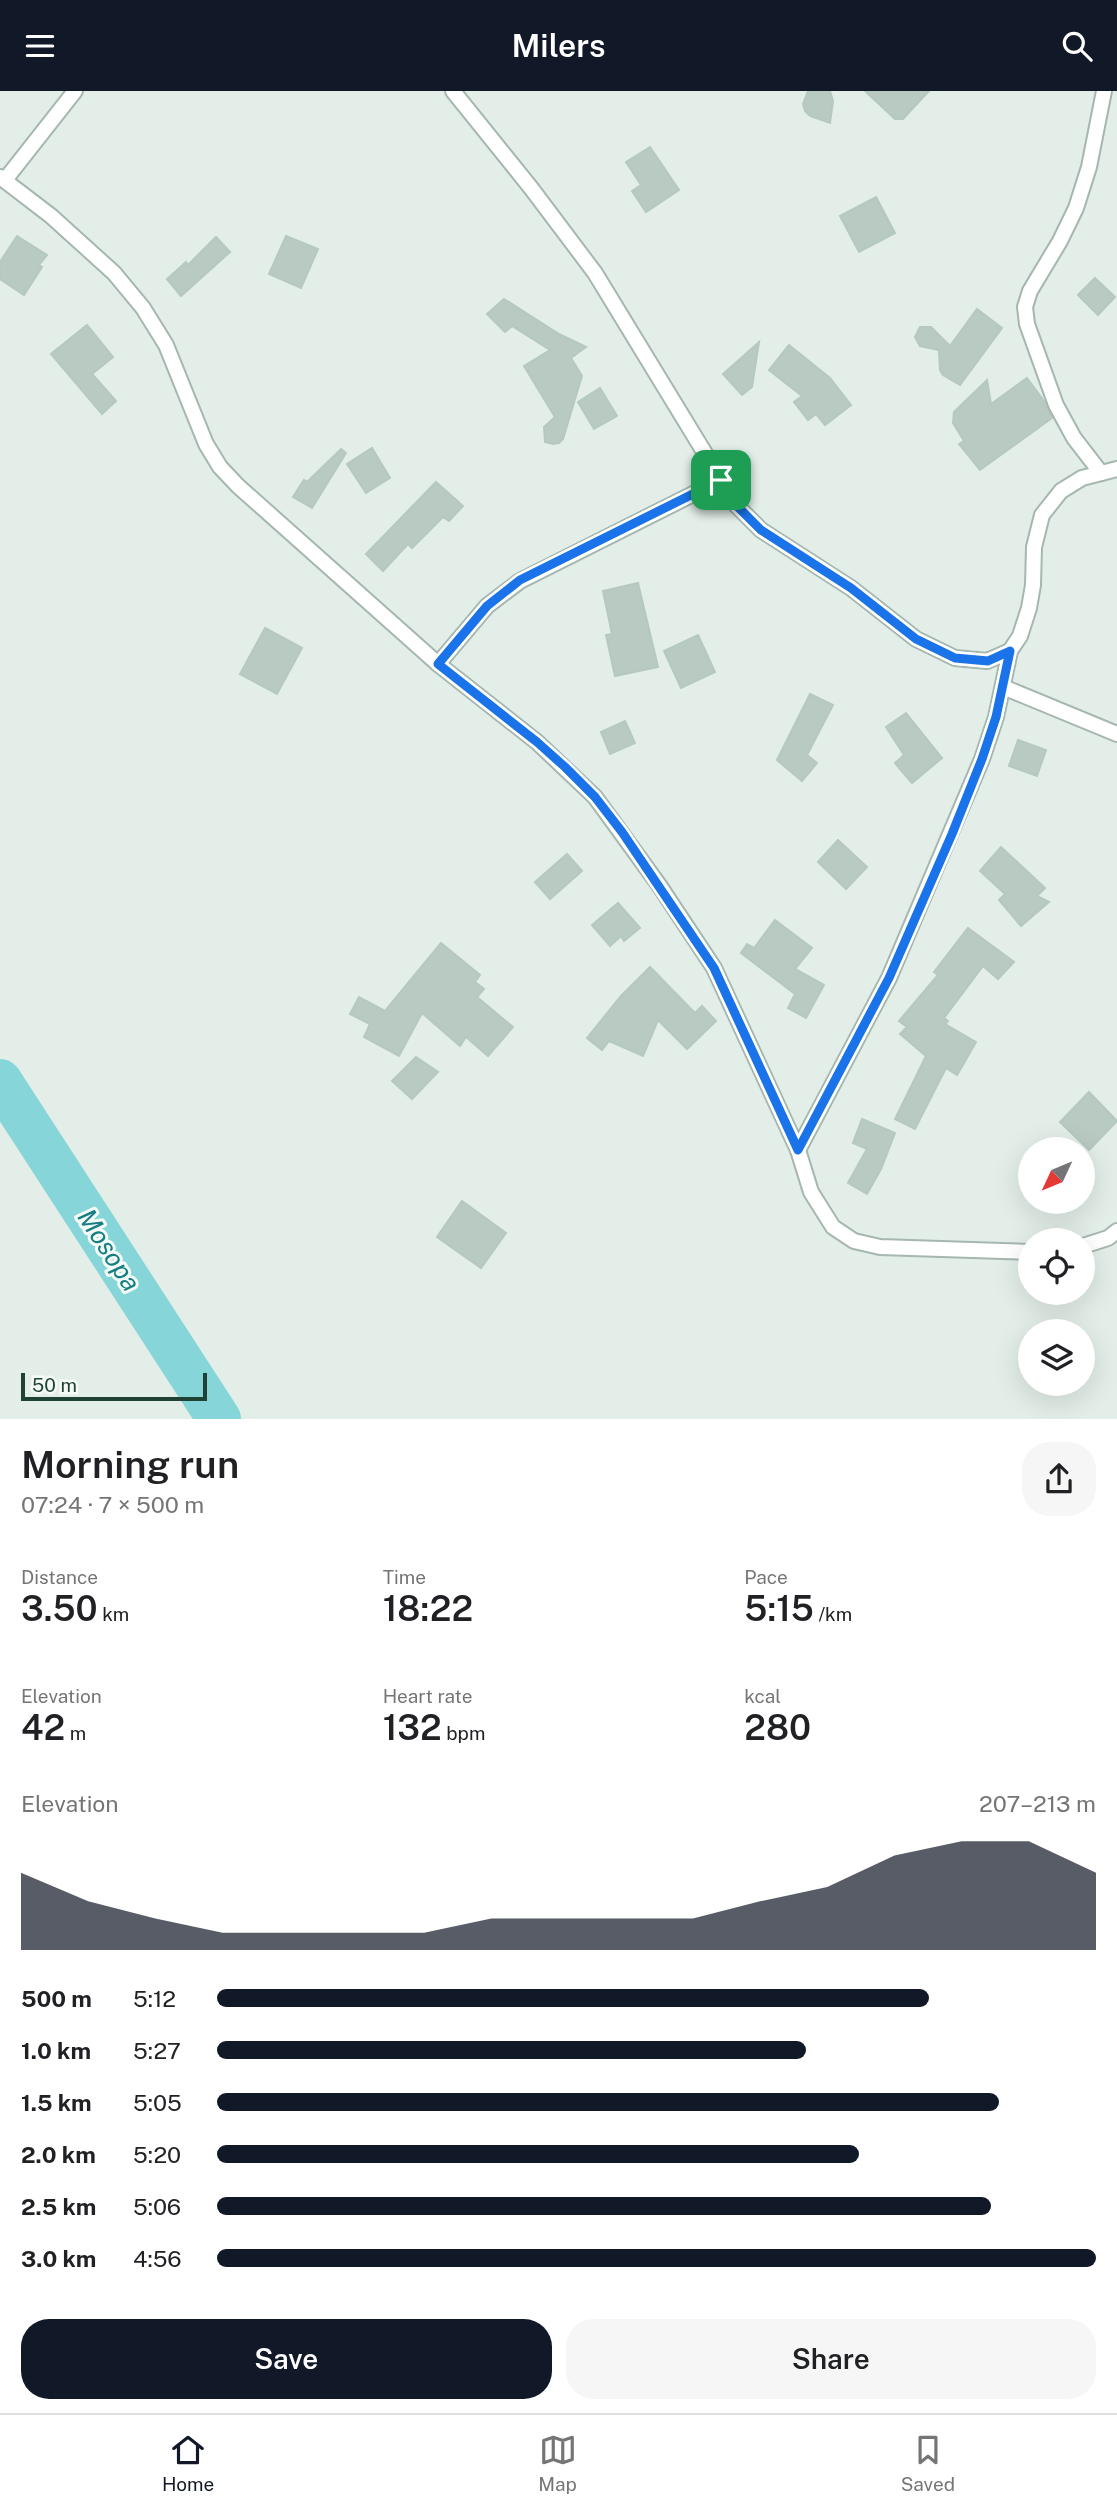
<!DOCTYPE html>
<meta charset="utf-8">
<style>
body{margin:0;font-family:"Public Sans",sans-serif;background:#f6f6f6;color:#202124;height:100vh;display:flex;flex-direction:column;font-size:26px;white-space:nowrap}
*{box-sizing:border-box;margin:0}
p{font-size:23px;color:#757577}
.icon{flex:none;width:38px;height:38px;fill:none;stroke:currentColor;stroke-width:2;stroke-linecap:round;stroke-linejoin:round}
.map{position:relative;height:1328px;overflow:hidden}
.details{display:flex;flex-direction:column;background:#fff;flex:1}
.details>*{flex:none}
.needle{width:46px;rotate:226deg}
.controls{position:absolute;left:1018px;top:1046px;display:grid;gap:14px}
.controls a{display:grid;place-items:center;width:77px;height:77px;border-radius:50%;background:#fff;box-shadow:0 7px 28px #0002;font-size:35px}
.scale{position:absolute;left:21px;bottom:18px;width:186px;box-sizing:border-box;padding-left:7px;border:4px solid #204235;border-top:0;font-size:19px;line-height:24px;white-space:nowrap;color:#204235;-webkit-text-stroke:5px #f4faf6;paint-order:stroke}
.pin{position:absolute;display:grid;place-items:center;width:60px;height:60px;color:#fff;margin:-30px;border-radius:14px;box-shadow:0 4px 10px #0006}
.round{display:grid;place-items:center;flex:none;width:74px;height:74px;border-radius:28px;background:#f6f6f6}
.head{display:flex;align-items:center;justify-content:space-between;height:119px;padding:0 21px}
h1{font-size:38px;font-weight:600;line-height:52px}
.metrics{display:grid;grid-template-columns:repeat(3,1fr);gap:10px;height:119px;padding:7px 21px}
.metrics div{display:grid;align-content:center}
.metrics b{font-size:35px;font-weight:600}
.metrics small{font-size:19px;font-weight:400}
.metrics p{font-size:19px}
.chart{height:196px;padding:14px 21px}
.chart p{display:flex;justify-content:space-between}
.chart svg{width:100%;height:126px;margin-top:7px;fill:#111827;opacity:.7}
.primary-button{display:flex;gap:14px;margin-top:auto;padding:14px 21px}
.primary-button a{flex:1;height:80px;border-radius:28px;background:#111827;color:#fff;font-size:28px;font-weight:600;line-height:80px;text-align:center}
.primary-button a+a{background:#f6f6f6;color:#202124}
ul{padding:0 21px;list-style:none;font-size:23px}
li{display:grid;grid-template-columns:112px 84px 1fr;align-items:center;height:52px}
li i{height:18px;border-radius:9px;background:#111827}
header{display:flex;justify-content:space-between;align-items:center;height:91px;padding:0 21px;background:#111827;color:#fff;font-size:32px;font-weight:600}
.menu{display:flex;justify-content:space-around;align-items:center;height:98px;border-top:2px solid #e0e0e0;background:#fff;font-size:19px;color:#757577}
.menu a{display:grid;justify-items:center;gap:4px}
.menu .active{color:#111827}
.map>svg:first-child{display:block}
</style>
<header><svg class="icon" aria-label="menu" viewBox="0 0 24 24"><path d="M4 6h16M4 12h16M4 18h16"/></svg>Milers<svg class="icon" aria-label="search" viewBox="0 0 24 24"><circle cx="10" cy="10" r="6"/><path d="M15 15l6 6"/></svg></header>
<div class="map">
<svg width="1117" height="1328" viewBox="0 0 1117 1328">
<rect width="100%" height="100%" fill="#e3eee8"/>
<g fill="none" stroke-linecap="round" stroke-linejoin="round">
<!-- river -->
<path stroke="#86d5d9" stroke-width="44" d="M0,990L219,1328"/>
</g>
<!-- building -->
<g fill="#b8cac1" stroke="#b5c9be" stroke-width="2">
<path d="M808,0H830L833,10L830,32L810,25L805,20L803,13Z"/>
<path d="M865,0H929L903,28H895Z"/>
<path d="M650,56L679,99L646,121L632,100L641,94L626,71Z"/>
<path d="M876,106L895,142L859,161L840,125Z"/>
<path d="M17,145L47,164L39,174L42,176L24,204L0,188V171Z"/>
<path d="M286,145L318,158L301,197L269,183Z"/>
<path d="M216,146L230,161L181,205L167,188L186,171L188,174Z"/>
<path d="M1095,187L1115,206L1098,224L1078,204Z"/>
<path d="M504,208L559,243L586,256L571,267L582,285L563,348L559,352L553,353L545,351L544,336L555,326L524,275L550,259L512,235L505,241L487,223Z"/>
<path d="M977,218L1002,237L960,294L943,284L940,279L939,259L920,255L915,246L920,236H931L950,255Z"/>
<path d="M87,234L113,266L92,283L116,310L102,323L51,263Z"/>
<path d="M759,251L752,296L742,304L723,283Z"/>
<path d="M789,254L830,287L851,314L825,334L816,323L808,329L794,311L802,305L769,279Z"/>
<path d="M1027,287L1044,310L1052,327L980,379L959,353L964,350L953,332L954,321L987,289L991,313Z"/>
<path d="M600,297L617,325L594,338L578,311Z"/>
<path d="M372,357L390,387L366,402L347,373Z"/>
<path d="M341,358L346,362L312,417L293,406L304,389L307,391Z"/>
<path d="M436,391L463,415L449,430L443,426L412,457L408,453L383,480L366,463Z"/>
<path d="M638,492L658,576L615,585L606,544L612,543L603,500Z"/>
<path d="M265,537L302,557L277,603L240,583Z"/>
<path d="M698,544L715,581L681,597L664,560Z"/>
<path d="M810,603L833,614L807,664L817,672L802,690L777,669Z"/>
<path d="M906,622L942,667L912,692L895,672L904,664L886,636Z"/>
<path d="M625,630L635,652L610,663L601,641Z"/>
<path d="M1018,649L1046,659L1037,685L1009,675Z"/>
<path d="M838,749L867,776L846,798L818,771Z"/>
<path d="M1001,756L1045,797L1037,805L1049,811L1021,835L999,809L1005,803L980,780Z"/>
<path d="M567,763L582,780L550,808L535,791Z"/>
<path d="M618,812L640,837L624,850L621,845L610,855L592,834Z"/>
<path d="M775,829L812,857L795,878L824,894L806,927L788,917L795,903L741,862L747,853L754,857Z"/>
<path d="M968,837L1014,871L998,888L983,875L944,927L948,930L945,933L976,951L957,984L946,977L915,1038L895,1028L926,965L900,943L907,936L899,930L938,884L934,881Z"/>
<path d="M441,852L480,884L475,891L484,898L477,906L513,936L488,965L466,946L460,955L422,922L399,965L364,946L370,933L350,923L359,906L385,920Z"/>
<path d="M650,876L695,922L702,915L716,930L687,958L658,929L643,965L609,950L602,959L587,947L621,905Z"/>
<path d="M416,966L438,981L412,1008L392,990Z"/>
<path d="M1089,1001L1117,1030L1089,1059L1060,1031Z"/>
<path d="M862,1028L895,1042L881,1078L867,1103L848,1092L867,1058L853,1052Z"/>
<path d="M462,1110L506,1142L481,1177L437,1146Z"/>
</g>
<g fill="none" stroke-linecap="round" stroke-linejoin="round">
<!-- lane casing -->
<g stroke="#a5b7af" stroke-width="18">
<g id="lane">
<path d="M453,0L531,97L595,182L737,415L761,439L851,497L916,548L955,567L987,570L1010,560"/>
<path d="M0,86L51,125L114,182L143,217L166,254L206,353L220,376L238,395L438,573L537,651L595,706L659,794L714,877L798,1059L811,1101L833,1136L854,1150L880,1156L1031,1161"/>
<path d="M5,89L75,0"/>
<path d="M1101,382L1074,347L1056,314L1027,233L1025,216L1030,200L1060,150L1076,117L1089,76L1104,0"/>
<path d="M438,573L487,515L520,490L721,389"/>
<path d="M1003,596L1117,643"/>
<path d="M798,1059L889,887L982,668L996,626L1010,560L1020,545L1029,517L1033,494L1034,456L1042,424L1061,400L1082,387L1117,378"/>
<path d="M1083,1155L1108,1147L1117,1140"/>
</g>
</g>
<!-- lane -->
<use href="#lane" stroke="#fff" stroke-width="14"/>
</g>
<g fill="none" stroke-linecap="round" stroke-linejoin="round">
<!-- route casing -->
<g stroke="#fff" stroke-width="14">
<path id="route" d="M721,389L737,415L761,439L851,497L916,548L955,567L988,570L1010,560L996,626L982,668L952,743L889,887L798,1059L714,877L622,741L595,706L565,676L537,651L438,573L487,515L520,489Z"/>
</g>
<!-- route -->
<use href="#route" stroke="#1a73e8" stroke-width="9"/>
</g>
<g text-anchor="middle" stroke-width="6" stroke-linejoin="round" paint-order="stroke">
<!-- water labels -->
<g font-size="26" font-style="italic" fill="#147e85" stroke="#f4faf6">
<text transform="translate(109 1159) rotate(57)" y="9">Mosopa</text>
</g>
</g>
</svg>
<div class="controls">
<a><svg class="needle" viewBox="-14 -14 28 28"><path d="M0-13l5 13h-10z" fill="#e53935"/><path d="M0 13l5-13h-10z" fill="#757577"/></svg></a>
<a><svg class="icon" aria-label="locate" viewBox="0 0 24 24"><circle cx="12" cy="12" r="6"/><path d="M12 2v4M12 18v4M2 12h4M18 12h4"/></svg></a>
<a><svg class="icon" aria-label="layers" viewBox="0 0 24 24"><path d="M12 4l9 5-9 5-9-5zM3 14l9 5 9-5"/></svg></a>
</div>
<div class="scale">50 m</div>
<div class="pin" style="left:721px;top:389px;background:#1e9e55"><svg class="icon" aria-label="arrive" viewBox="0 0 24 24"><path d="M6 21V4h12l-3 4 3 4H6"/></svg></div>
</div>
<section class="details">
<div class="head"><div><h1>Morning run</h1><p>07:24 · 7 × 500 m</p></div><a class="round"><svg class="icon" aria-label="share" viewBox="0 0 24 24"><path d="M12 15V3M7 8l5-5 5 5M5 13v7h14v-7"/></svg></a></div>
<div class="metrics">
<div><p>Distance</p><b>3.50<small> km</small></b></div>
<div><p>Time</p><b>18:22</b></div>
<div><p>Pace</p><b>5:15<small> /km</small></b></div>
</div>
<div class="metrics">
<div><p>Elevation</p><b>42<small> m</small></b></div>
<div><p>Heart rate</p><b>132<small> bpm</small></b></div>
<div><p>kcal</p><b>280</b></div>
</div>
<div class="chart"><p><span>Elevation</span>207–213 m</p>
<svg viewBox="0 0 160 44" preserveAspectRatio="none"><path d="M0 44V17L10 27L20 33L30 38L40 38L50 38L60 38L70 33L80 33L90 33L100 33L110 27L120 22L130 11L140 6L150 6L160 17V44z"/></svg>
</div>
<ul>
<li><b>500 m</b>5:12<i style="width:81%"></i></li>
<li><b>1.0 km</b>5:27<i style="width:67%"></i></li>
<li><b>1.5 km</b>5:05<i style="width:89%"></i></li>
<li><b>2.0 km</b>5:20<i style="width:73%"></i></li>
<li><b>2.5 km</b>5:06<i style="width:88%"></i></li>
<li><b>3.0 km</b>4:56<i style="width:100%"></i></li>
</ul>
<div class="primary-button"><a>Save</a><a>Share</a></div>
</section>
<nav class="menu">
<a class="active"><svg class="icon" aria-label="home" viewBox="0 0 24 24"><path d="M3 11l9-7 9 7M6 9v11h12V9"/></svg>Home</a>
<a><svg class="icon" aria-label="map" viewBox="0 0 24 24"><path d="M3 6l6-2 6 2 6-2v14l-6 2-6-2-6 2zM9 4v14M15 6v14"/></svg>Map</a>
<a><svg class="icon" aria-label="saved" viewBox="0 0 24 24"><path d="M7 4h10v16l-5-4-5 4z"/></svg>Saved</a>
</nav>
